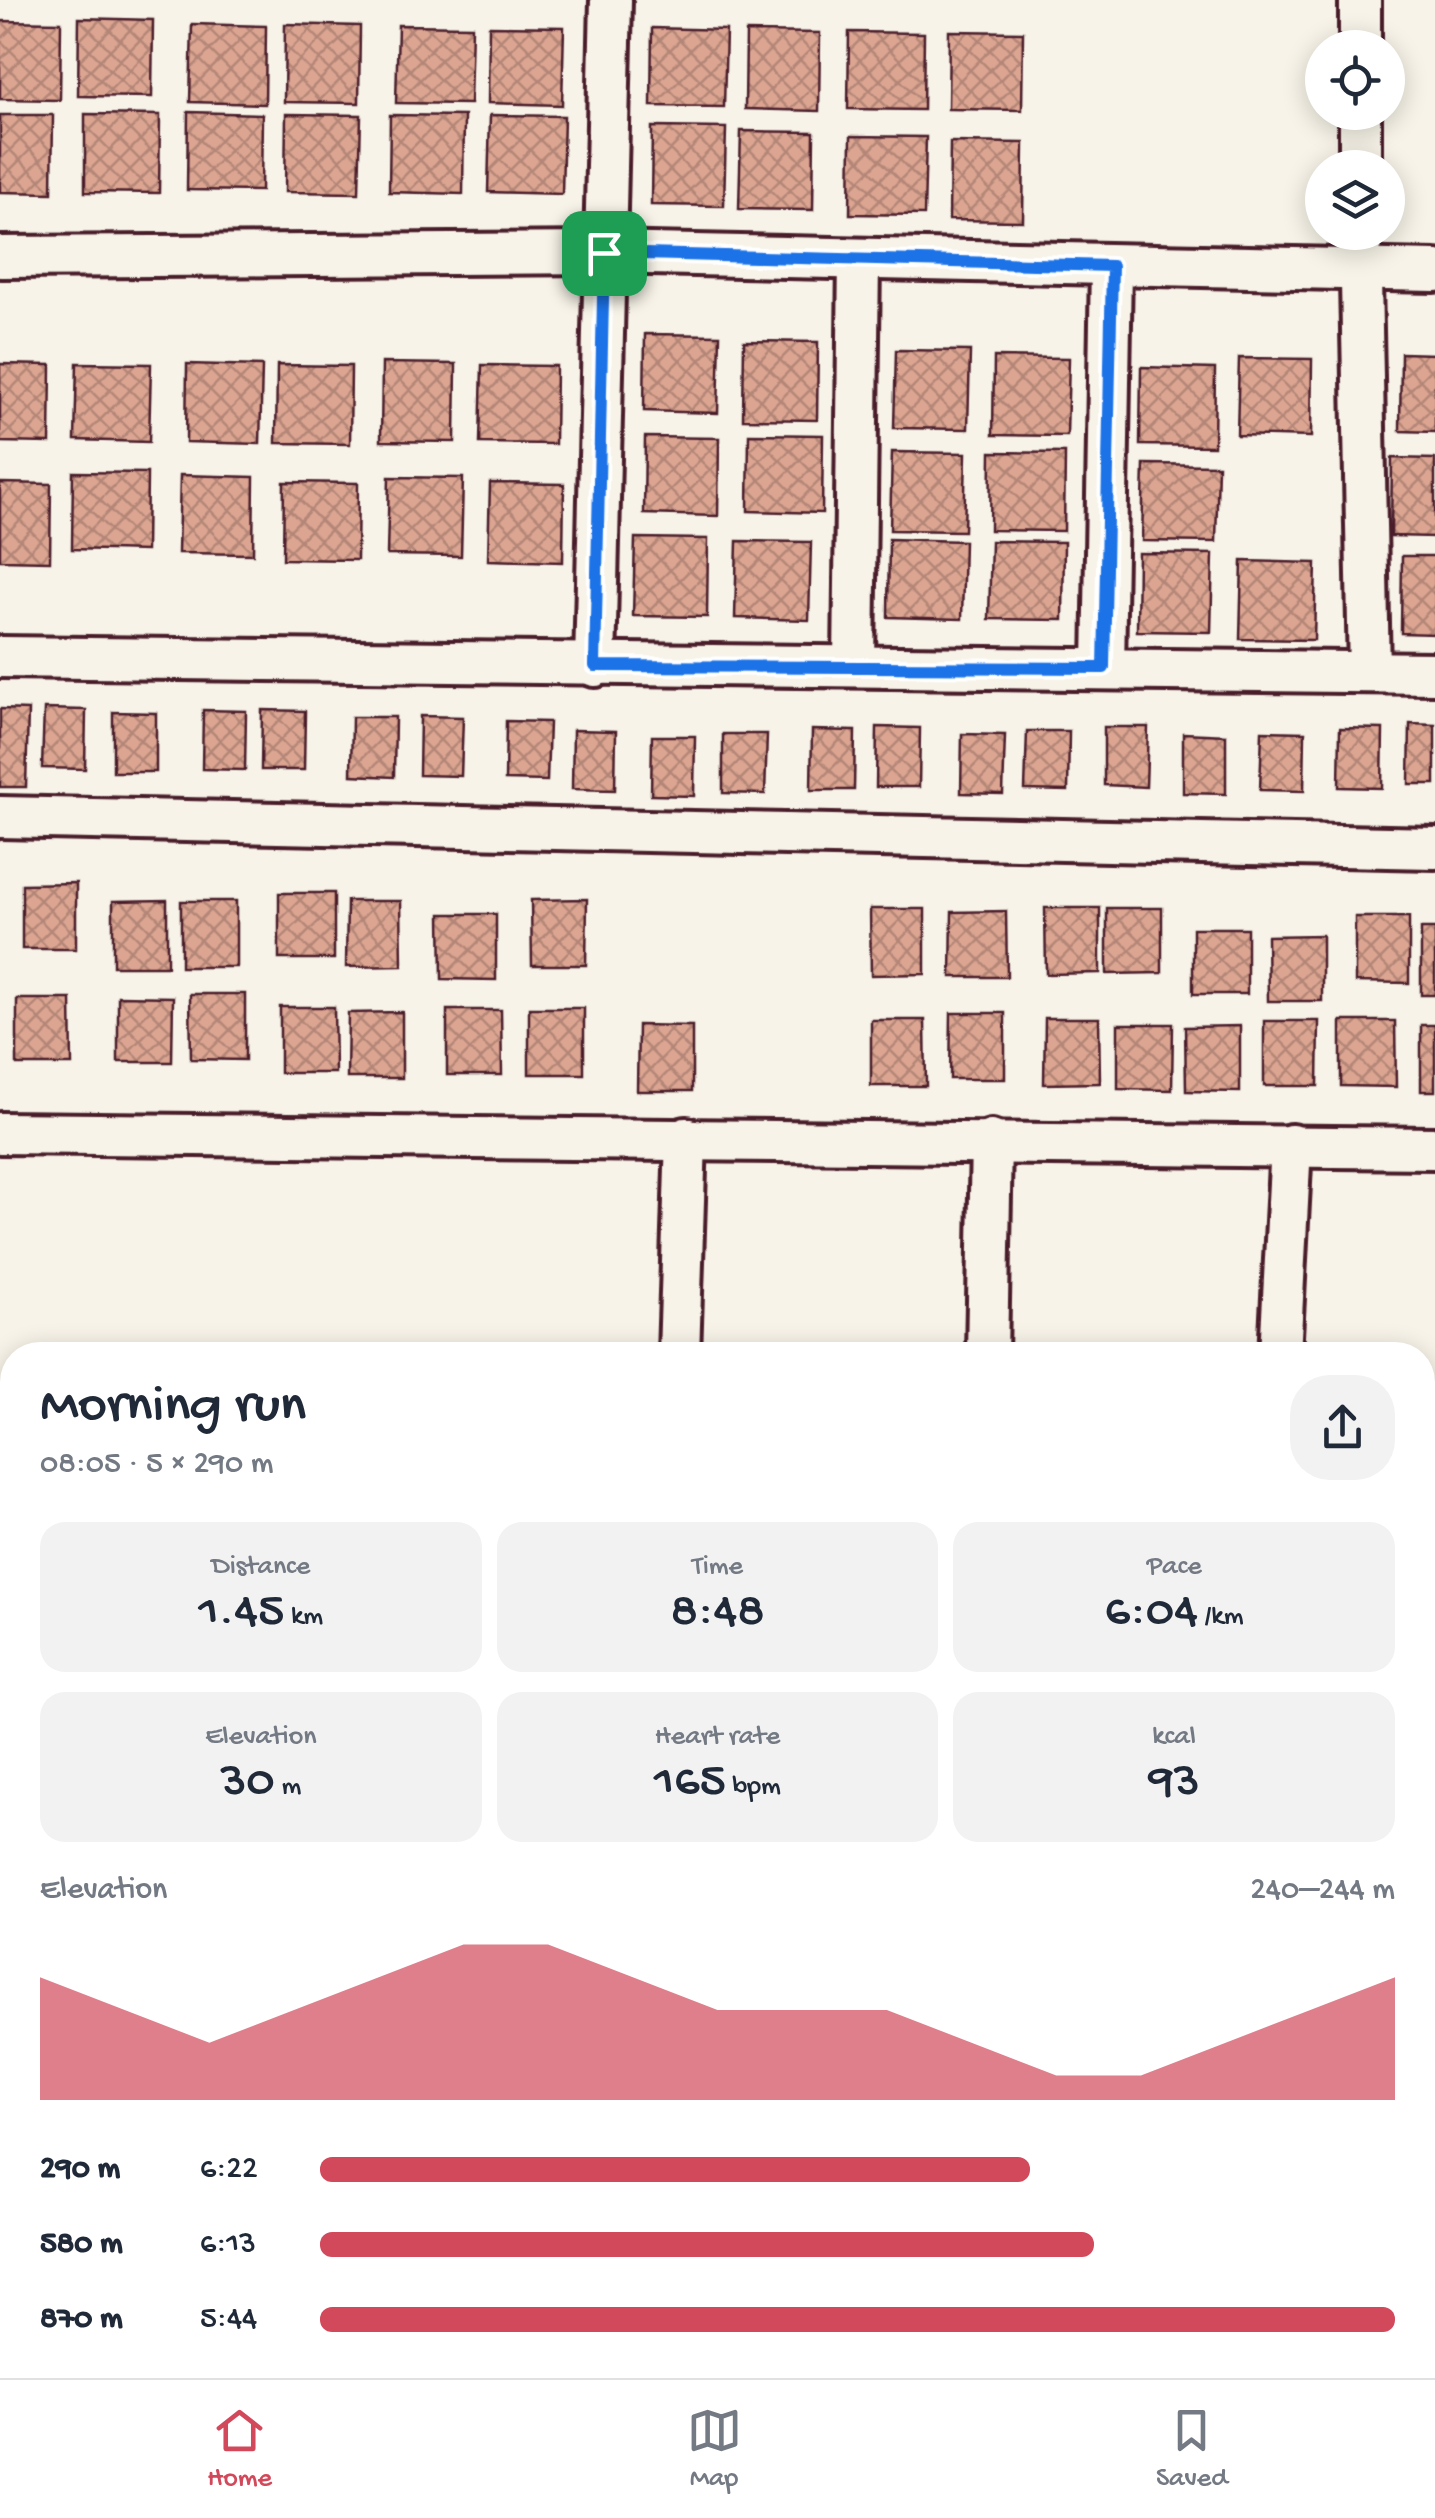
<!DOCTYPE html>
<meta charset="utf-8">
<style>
body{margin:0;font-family:"Gochi Hand",sans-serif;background:#f2f2f3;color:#1f2937;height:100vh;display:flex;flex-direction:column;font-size:38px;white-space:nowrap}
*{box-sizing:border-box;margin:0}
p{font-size:32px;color:#747a83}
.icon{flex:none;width:55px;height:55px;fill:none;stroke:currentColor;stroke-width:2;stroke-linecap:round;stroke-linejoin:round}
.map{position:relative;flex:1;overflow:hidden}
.side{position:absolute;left:0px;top:1342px;width:1435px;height:1038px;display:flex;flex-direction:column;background:#fff;border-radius:40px 40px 0 0;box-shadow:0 5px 25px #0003}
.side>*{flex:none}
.controls{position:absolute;left:1305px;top:30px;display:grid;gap:20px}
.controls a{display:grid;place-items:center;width:100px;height:100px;border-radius:50%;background:#fff;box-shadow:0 5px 25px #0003;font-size:50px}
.pin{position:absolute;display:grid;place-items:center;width:85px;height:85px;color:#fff;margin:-42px;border-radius:20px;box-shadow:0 5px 15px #0006}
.round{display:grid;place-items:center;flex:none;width:105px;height:105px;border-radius:40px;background:#f2f2f3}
.overview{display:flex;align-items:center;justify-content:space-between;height:170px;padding:0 40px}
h1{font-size:55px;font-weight:600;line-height:75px}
.metrics{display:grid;grid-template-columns:repeat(3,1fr);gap:15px;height:170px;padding:10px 40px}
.metrics div{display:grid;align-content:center;border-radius:25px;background:#f2f2f3;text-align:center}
.metrics b{font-size:50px;font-weight:600}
.metrics small{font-size:28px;font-weight:400}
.metrics p{font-size:28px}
.chart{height:280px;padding:20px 40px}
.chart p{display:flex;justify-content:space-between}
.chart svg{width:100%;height:180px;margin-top:10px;fill:#d1495b;opacity:.7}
ul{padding:0 40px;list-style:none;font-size:32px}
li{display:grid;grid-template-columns:160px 120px 1fr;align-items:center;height:75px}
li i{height:25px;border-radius:12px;background:#d1495b}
.dock{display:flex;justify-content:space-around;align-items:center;height:140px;border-top:2px solid #e0e1e3;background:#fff;font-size:28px;color:#747a83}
.dock a{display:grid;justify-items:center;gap:5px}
.dock .active{color:#d1495b}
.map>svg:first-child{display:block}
</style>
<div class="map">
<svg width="1435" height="2378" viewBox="0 0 1435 2378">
<defs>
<pattern id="building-cross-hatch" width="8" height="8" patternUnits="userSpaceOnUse" patternTransform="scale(2.5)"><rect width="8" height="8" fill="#dca592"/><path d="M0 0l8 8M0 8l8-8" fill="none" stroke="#b48677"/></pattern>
</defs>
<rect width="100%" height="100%" fill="#f7f3e8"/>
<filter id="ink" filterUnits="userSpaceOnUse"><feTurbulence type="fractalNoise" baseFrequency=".01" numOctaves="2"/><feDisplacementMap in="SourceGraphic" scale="20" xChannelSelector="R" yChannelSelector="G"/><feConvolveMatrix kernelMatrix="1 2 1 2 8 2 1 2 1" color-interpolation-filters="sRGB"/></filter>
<g filter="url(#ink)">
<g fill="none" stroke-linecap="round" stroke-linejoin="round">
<!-- stream -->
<path stroke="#7c89a8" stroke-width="12" d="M1179,2368L1183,2378"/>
<!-- canal -->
<g stroke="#9ed0fb" stroke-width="45">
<path d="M1422,2038L1435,2033"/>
<path d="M1422,2241L1435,2236"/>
<path d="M488,2378L517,2368"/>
<path d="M1048,2378L1078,2368"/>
</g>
</g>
<!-- building -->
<g fill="url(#building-cross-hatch)" stroke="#4a1f2b" stroke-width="2.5">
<path d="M79,18L153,20L152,97L78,96Z"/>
<path d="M0,21L61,22L60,100L0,99Z"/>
<path d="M192,24L266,26L265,104L190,102Z"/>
<path d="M285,24L360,26L359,103L284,102Z"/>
<path d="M398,25L472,26L470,104L396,103Z"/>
<path d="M489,26L564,27L562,105L488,103Z"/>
<path d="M652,28L726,30L724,107L651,106Z"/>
<path d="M949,31L1023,32L1022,110L948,109Z"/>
<path d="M746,32L820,33L819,111L745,109Z"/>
<path d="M849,32L924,33L923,110L848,109Z"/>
<path d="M188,112L262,114L261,191L187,190Z"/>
<path d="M85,114L160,115L159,193L85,192Z"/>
<path d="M286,114L361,115L359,193L285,192Z"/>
<path d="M0,115H53L52,193L0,192Z"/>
<path d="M390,115L464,116L463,194L389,192Z"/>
<path d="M490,115L564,116L562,194L488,192Z"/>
<path d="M652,127L726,128L724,206L651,205Z"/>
<path d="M741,131L814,132L813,210L739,209Z"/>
<path d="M851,136L926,137L924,215L850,214Z"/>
<path d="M950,142L1024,143L1023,221L949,220Z"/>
<path d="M645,334L720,335L718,413L644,411Z"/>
<path d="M744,341L818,342L817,420L743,419Z"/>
<path d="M896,350L970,351L968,429L894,428Z"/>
<path d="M1401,353L1435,354V432L1400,431Z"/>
<path d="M994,357L1069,358L1067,436L993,435Z"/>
<path d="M1239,358L1312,359L1311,437L1237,435Z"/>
<path d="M77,363L151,364L149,442L75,440Z"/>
<path d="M382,363L456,364L455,442L381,441Z"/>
<path d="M0,364L51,365L50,443L0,442Z"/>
<path d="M187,364L262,366L260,444L186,442Z"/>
<path d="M277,365L351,366L350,444L276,443Z"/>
<path d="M482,365L556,366L555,444L480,443Z"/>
<path d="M1141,367L1215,369L1214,446L1140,445Z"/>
<path d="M749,434L823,435L822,513L748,511Z"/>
<path d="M645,437L719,438L718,516L644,514Z"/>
<path d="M892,452L966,453L964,531L890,530Z"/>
<path d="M991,452L1065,453L1064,531L990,530Z"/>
<path d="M1392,458L1435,459V537L1391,536Z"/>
<path d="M1144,464L1218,465L1216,542L1142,541Z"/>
<path d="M73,472L147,473L146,551L72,549Z"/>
<path d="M180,475L254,477L253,554L178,553Z"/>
<path d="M389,477L463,478L461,556L387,555Z"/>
<path d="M284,482L358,483L357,560L283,559Z"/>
<path d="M0,483L51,484L50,561L0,560Z"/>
<path d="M490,483L564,484L563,562L488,560Z"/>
<path d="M635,538L708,539L707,617L633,616Z"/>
<path d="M889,539L964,541L962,619L888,617Z"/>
<path d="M737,541L811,542L809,620L735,618Z"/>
<path d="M991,541L1064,542L1063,620L989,619Z"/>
<path d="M1138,553L1213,554L1211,632L1137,631Z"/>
<path d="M1402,556H1435V634L1401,633Z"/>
<path d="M1242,561L1316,563L1314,640L1240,639Z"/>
<path d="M0,709L28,710L26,787H0Z"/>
<path d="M44,709L86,710L85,769L42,768Z"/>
<path d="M203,710L246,711L245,770L202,769Z"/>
<path d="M262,710L305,711L304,770H261Z"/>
<path d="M113,712L156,713V772H113Z"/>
<path d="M420,716L463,717L461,776L419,775Z"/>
<path d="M352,717H395L394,777L351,775Z"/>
<path d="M506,721L549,722L547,781L505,780Z"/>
<path d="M1410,724L1435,725V784H1409Z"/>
<path d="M877,727L920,728L919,787H876Z"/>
<path d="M1104,727H1148L1146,787L1104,785Z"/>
<path d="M1340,728L1383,729L1382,788L1339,787Z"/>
<path d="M573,730L616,731L615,790L572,789Z"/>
<path d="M812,730L855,731L854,790H811Z"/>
<path d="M1027,731H1069L1068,791L1025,790Z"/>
<path d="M1262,731L1305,732L1304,791L1260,790Z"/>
<path d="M1183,733L1226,735V794L1183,793Z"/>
<path d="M723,734H767L765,794L723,793Z"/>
<path d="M962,734L1005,735L1003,794L961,793Z"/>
<path d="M652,736H695L694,796L651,795Z"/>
<path d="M76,883V949H22V884Z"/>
<rect x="279" y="893" width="55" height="66"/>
<path d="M587,899L586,965H532L531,900Z"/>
<path d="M167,900V966H113V901Z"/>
<rect x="181" y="901" width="55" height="66"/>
<path d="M347,901H401L402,966L346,967Z"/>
<path d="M1045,908H1100V973L1046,974Z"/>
<path d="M1107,908H1162V973L1107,974Z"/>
<path d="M870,909H925V974L871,975Z"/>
<path d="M1006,911L1007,977H951L952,912Z"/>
<path d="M441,914H496V980L442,979Z"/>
<path d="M1355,917H1409V983L1355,982Z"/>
<rect x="1193" y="928" width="54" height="66"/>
<rect x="1421" y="929" width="14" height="66"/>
<path d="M1322,935V1001H1268L1267,936Z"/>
<path d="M190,994H245V1060L191,1059Z"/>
<path d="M118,996L173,997L172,1062H118Z"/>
<path d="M17,999H71L72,1065H17Z"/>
<path d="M280,1007H334L335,1073H280Z"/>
<rect x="529" y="1008" width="55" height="66"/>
<path d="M447,1010H501L502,1075H447Z"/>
<path d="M402,1012V1078H347L348,1013Z"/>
<path d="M951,1013H1005V1079H950Z"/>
<path d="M1045,1018H1099L1100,1083L1044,1084Z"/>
<path d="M871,1020H925L926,1086H871Z"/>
<path d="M1264,1021H1319L1318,1086H1264Z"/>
<path d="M1341,1021H1395L1396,1087L1341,1086Z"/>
<path d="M1118,1024H1173L1172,1090L1118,1089Z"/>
<path d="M638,1025L692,1026V1091H637Z"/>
<rect x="1421" y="1025" width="14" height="66"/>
<path d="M1240,1026V1092L1186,1091L1185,1027Z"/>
</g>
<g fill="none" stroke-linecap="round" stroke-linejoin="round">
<!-- service casing -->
<g stroke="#4a1f2b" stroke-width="28">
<g id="service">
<path d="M0,1452L12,1463"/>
<path d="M1422,2109L1435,2104"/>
<path d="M1422,2155L1435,2191"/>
<path d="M1422,2349L1435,2332"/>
<path d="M690,2378L719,2368"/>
<path d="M1400,2378L1408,2368"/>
</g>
</g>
<!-- minor casing -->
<g stroke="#4a1f2b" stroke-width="48">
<g id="minor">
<path d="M1360,48V0"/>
<path d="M1360,168V112"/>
<path d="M1360,232L1369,672"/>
<path d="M0,257L604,253L1435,271"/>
<path d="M0,657L1435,673"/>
<path d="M854,665L859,259"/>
<path d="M595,666L611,0"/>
<path d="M1104,668L1111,266"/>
<path d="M0,817L1435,848"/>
<path d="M0,1133L1435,1148"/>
<path d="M679,1355L686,1138"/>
<path d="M987,1355L991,1141"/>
<path d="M1280,1355L1291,1145"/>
</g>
</g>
<!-- service -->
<use href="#service" stroke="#f7f3e8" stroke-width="20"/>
<!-- minor -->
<use href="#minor" stroke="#f7f3e8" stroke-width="40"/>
</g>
</g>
<g fill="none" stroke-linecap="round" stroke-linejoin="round" filter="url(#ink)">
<!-- route casing -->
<g stroke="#fff" stroke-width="20">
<path id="route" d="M604,253L1112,266L1104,668L595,666Z"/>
</g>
<!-- route -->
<use href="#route" stroke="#1a73e8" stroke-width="12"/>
</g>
</svg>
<div class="controls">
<a><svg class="icon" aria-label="locate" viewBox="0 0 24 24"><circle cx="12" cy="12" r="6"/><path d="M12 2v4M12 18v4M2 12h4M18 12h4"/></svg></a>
<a><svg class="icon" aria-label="layers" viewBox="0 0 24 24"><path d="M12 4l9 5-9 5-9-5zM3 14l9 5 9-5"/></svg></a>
</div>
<div class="pin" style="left:604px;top:253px;background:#1e9e55"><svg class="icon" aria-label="arrive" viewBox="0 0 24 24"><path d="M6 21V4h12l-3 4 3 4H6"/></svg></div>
<section class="side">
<div class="overview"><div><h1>Morning run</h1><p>08:05 · 5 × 290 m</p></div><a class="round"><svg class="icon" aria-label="share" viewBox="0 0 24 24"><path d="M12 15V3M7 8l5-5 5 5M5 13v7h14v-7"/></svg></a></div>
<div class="metrics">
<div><p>Distance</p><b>1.45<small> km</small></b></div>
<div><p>Time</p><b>8:48</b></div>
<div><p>Pace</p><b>6:04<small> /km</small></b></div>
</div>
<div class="metrics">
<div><p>Elevation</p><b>30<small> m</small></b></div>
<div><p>Heart rate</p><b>165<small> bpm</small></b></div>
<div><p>kcal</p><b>93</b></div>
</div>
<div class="chart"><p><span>Elevation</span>240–244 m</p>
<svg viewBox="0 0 160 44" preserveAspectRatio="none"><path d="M0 44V14L10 22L20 30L30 22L40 14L50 6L60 6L70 14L80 22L90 22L100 22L110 30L120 38L130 38L140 30L150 22L160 14V44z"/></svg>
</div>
<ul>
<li><b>290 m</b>6:22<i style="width:66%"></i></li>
<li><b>580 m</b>6:13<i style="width:72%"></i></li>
<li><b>870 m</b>5:44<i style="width:100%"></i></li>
</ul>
</section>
</div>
<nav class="dock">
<a class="active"><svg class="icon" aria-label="home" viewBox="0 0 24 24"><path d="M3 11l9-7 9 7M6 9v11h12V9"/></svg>Home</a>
<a><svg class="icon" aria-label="map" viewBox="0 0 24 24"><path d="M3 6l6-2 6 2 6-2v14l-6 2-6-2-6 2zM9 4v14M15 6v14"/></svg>Map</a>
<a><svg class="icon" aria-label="saved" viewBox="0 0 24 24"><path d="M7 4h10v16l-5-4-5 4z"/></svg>Saved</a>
</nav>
